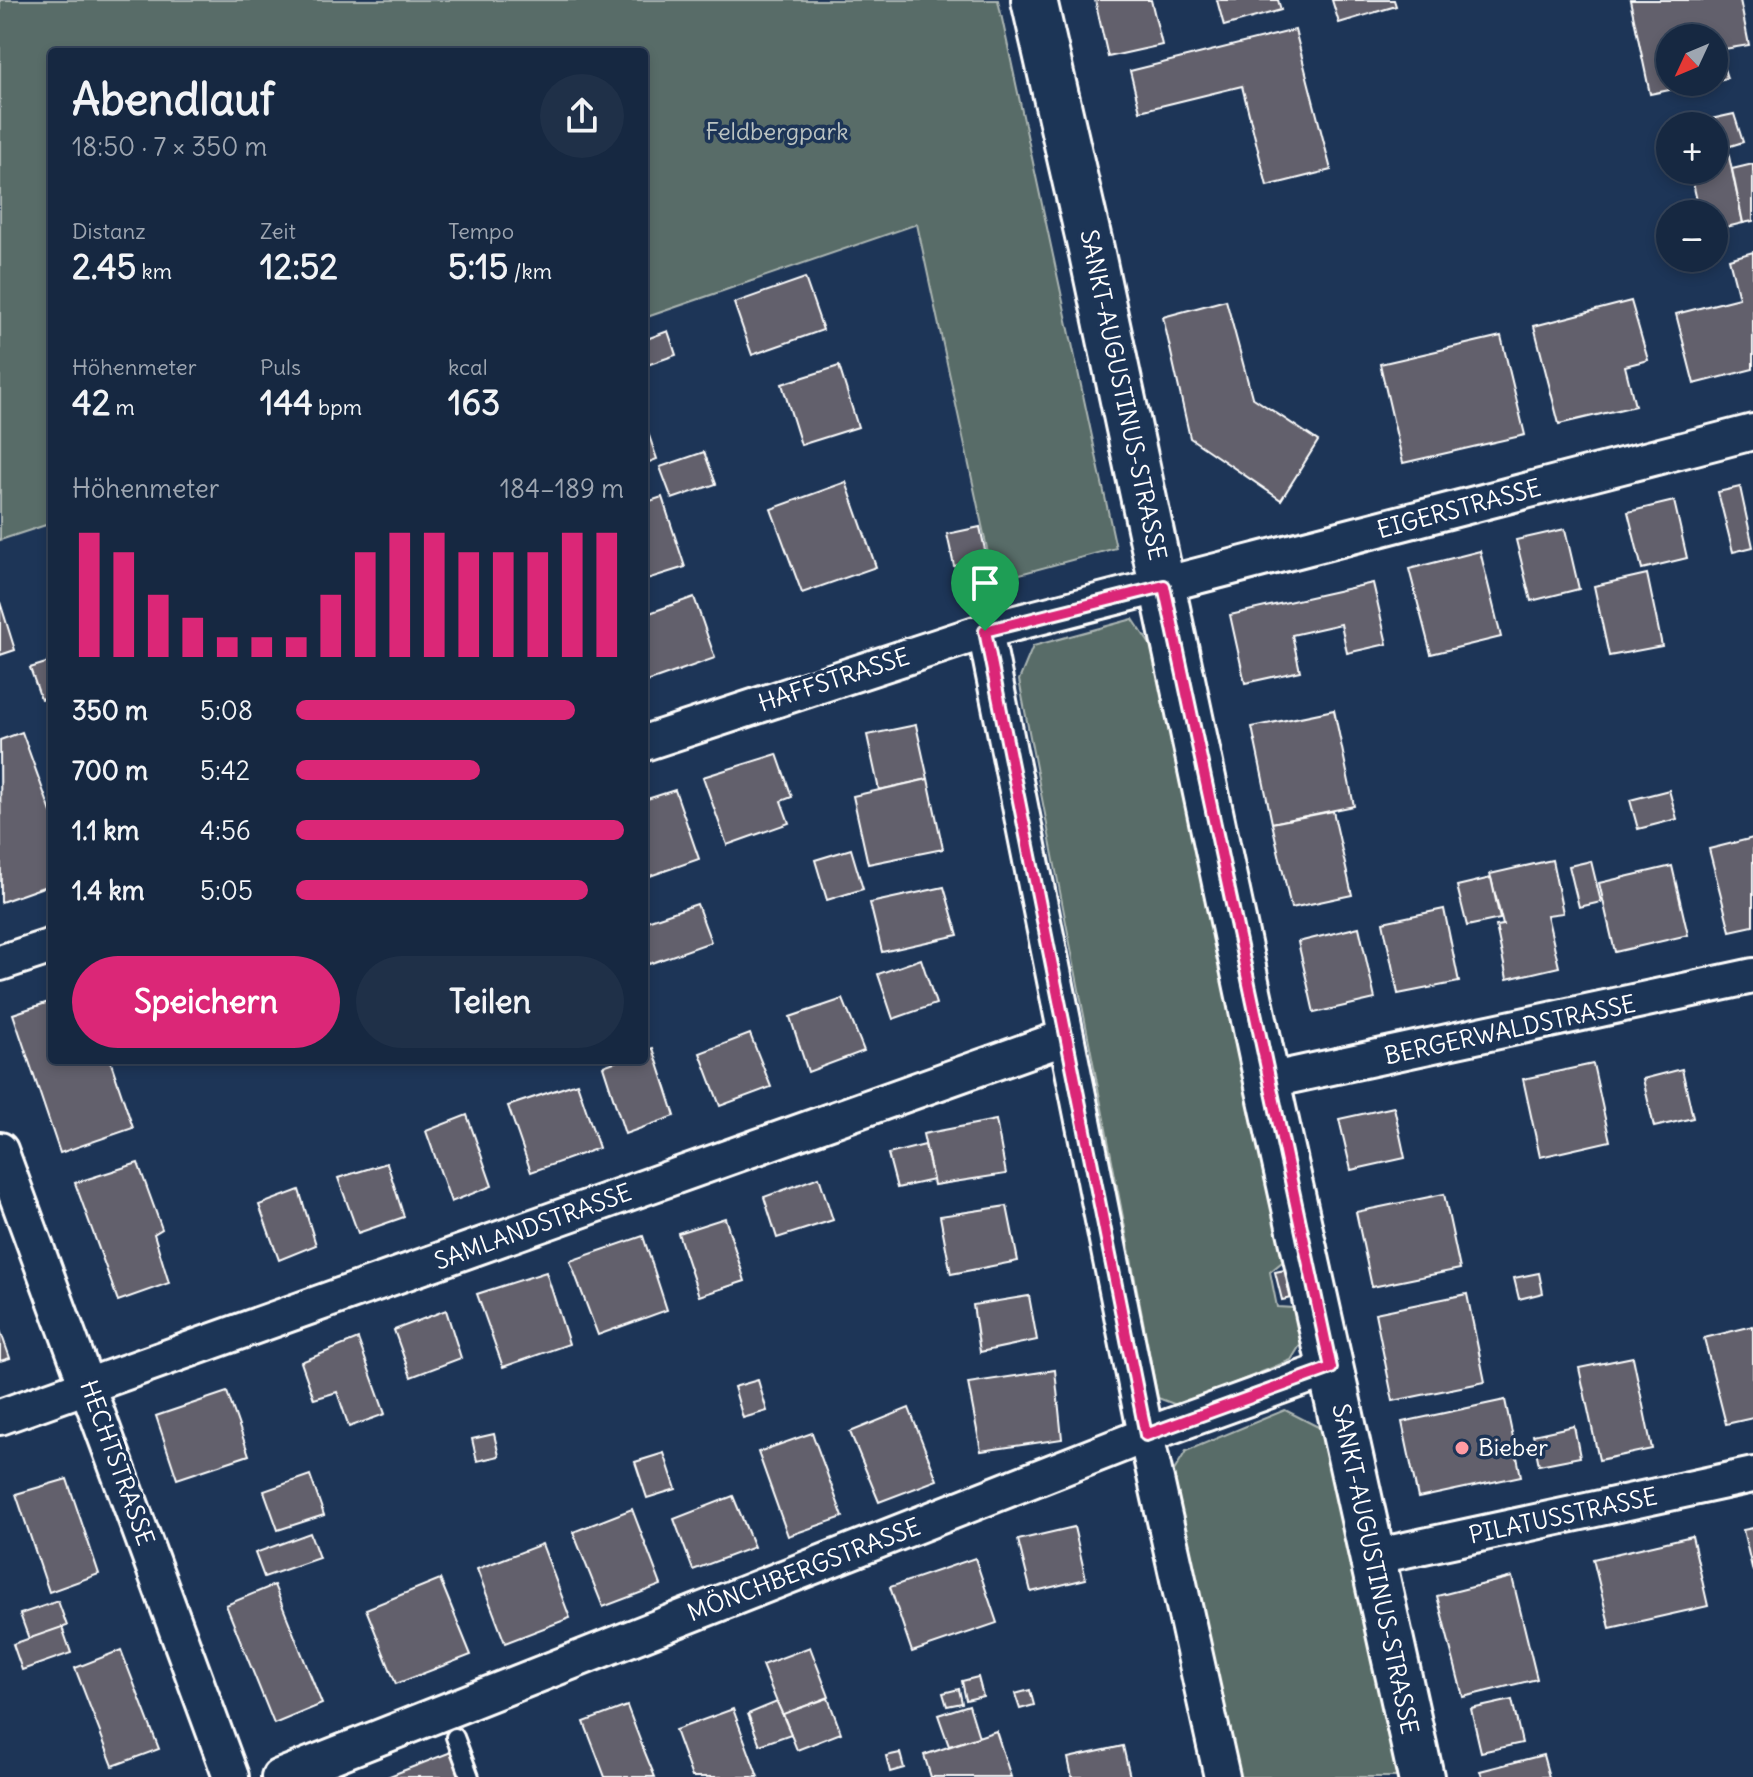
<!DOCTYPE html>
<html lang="de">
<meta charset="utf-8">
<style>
body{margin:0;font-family:Delius,sans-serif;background:#1f3048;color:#f1f3f6;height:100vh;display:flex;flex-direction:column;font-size:30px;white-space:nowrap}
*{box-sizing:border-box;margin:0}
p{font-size:26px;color:#9ea6b1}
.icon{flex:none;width:44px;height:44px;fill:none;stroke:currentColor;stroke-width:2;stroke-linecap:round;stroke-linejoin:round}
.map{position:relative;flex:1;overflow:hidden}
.side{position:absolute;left:48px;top:48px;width:600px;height:1016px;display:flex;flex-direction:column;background:#162841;border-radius:8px;box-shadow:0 4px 12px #0003,0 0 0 2px #35445a}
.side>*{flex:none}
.needle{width:52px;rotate:226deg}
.controls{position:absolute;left:1656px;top:24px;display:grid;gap:16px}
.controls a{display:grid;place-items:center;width:72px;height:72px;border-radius:50%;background:#162841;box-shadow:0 4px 12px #0003,0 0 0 2px #35445a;font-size:40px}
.pin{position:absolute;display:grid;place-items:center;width:68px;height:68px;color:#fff;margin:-82px -34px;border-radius:50% 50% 50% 0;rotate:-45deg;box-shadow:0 0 8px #0007}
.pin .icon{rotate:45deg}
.round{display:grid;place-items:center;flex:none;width:84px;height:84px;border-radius:42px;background:#1f3048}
.headline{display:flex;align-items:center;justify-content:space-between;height:136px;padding:0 24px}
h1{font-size:44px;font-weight:700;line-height:60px}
.stats{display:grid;grid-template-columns:repeat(3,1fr);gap:12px;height:136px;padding:8px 24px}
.stats div{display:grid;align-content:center}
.stats b{font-size:34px;font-weight:700}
.stats small{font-size:22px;font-weight:400}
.stats p{font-size:22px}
.chart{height:224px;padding:16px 24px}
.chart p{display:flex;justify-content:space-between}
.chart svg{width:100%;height:144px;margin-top:8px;stroke:#db2777;stroke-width:6}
.cta{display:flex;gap:16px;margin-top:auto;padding:16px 24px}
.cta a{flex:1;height:92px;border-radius:48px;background:#db2777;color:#fff;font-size:32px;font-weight:700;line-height:92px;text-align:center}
.cta a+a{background:#1f3048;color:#f1f3f6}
ul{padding:0 24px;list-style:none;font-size:26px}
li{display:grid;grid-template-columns:128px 96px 1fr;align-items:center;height:60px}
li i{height:20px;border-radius:10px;background:#db2777}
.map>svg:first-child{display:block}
</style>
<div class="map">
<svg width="1753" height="1777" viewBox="0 0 1753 1777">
<rect width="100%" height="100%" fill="#1d3557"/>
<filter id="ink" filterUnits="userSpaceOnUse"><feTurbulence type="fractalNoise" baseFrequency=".0125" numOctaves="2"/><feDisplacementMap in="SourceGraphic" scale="16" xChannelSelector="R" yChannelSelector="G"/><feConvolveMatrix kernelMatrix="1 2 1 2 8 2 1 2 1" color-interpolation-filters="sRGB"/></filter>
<g filter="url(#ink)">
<!-- green -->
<g fill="#586c67" stroke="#acb6b3" stroke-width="2">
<path d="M0,0H998L1116,548L994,581L917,224L644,318V52H52V523L0,540Z"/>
<path d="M1133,619L1153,649L1287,1258L1270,1272L1277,1307L1294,1308L1302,1342L1291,1360L1179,1406L1158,1398L1019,680L1033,646Z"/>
<path d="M1285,1410L1328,1432L1404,1777H1239L1172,1474L1186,1451Z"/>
</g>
<!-- building -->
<g fill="#62616c" stroke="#fff" stroke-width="2">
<path d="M1095,0H1151L1162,45L1108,57Z"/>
<path d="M1217,0H1278L1281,10L1224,26Z"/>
<path d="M1332,0H1394L1396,6L1339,23Z"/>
<path d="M1630,0H1740L1749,45L1718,50L1727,78L1714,81V38H1670V82H1708L1650,94Z"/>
<path d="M1295,30L1331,170L1267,186L1242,86L1140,111L1130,71Z"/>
<path d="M1734,114L1743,142L1727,147L1743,223L1714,230V214H1700L1690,170H1714V126H1679Z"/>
<path d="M1753,164V221L1743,223L1732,169Z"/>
<path d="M1753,252V369L1694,384L1676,314L1739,298L1729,259Z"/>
<path d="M805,278L823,330L752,355L734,303Z"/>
<path d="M1226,300L1252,397L1318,441L1281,500L1190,438L1163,317Z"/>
<path d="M1631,301L1648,360L1625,366L1635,406L1559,424L1534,326Z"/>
<path d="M668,331L676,355L644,366V340Z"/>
<path d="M1501,336L1525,435L1403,463L1380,364Z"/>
<path d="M839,366L858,427L801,445L782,384Z"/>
<path d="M644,421L657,459L644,464Z"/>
<path d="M704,452L716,484L672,499L660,467Z"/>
<path d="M846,482L876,567L802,593L771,509Z"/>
<path d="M1740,487L1753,547L1733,552L1718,492Z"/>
<path d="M662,497L685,567L644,580V503Z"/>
<path d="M1674,501L1687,558L1642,569L1628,512Z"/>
<path d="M980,527L987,559L954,566L947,534Z"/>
<path d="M1565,529L1579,589L1531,601L1516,540Z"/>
<path d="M1480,551L1501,637L1431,654L1409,569Z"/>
<path d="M1647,574L1662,646L1609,656L1594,586Z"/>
<path d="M1373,583L1387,644L1347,653L1341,624L1292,635L1300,671L1245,683L1230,615Z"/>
<path d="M694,597L715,658L644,683V615Z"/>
<path d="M0,602L15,650L0,655Z"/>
<path d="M52,661V696L41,699L30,668Z"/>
<path d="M1334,710L1354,806L1272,823L1252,727Z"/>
<path d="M916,725L928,779L879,790L867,735Z"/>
<path d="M22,732L52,815V884L1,902L0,740Z"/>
<path d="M777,754L792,797L781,801L789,823L727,845L703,777Z"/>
<path d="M928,779L943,849L868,864L853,796Z"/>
<path d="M675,790L699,859L644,878V800Z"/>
<path d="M1669,790L1677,819L1638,829L1630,800Z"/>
<path d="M1333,811L1352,895L1291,908L1272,823Z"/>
<path d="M1753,838V926L1730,931L1709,849Z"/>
<path d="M851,849L863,889L827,900L815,860Z"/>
<path d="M1552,860L1563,913L1547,915L1559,967L1507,979L1496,926L1503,925L1490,874Z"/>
<path d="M1591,861L1601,902L1579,907L1569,866Z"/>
<path d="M1672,866L1688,935L1615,952L1599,883Z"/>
<path d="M1491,878L1500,919L1467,926L1457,886Z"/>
<path d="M944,887L958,935L882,952L870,903Z"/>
<path d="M697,904L711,942L649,964L644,950V922Z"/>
<path d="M1444,909L1459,982L1398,994L1383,922Z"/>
<path d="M1359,927L1375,999L1314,1013L1298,942Z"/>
<path d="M921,959L936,1004L893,1019L878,974Z"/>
<path d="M843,999L864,1051L808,1072L790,1017Z"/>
<path d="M52,1001V1060H110L133,1128L60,1153L13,1014Z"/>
<path d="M750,1034L771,1087L720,1106L700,1053Z"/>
<path d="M653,1048L675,1116L625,1134L603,1066L620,1060H644V1051Z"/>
<path d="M1593,1064L1610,1141L1540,1157L1523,1079Z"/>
<path d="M1682,1069L1693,1118L1654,1127L1643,1079Z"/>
<path d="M577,1083L599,1148L531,1172L508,1106Z"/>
<path d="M1394,1107L1405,1158L1351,1170L1339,1119Z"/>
<path d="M467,1115L492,1186L451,1202L426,1131Z"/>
<path d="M996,1120L1006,1174L934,1185L923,1134Z"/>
<path d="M925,1145L933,1180L897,1188L888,1154Z"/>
<path d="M138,1163L162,1229L154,1234L169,1283L118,1301L75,1183Z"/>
<path d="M387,1163L404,1217L358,1233L338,1178Z"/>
<path d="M819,1177L833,1220L777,1238L764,1197Z"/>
<path d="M299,1190L316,1245L279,1260L259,1205Z"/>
<path d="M1444,1194L1460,1269L1372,1287L1356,1212Z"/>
<path d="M1007,1206L1018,1261L951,1274L940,1216Z"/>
<path d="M725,1218L745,1281L699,1296L678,1233Z"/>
<path d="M643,1236L667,1310L598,1335L570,1261Z"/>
<path d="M1285,1270L1291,1298L1282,1300L1275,1272Z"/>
<path d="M546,1272L569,1344L503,1367L477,1294Z"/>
<path d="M1539,1273L1543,1293L1519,1299L1514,1278Z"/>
<path d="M1467,1294L1485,1382L1393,1401L1375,1313Z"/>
<path d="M1029,1296L1037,1340L980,1352L973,1305Z"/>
<path d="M446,1310L461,1358L411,1377L394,1330Z"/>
<path d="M1753,1326V1418L1726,1424L1704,1338Z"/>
<path d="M0,1330L10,1358L0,1361Z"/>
<path d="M358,1339L385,1414L349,1427L337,1392L314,1399L301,1362Z"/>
<path d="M1633,1357L1652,1449L1599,1460L1579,1368Z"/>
<path d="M1055,1370L1062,1439L981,1451L968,1383Z"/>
<path d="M758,1380L767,1411L743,1418L734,1387Z"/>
<path d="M227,1392L249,1455L177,1479L156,1416Z"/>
<path d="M1505,1400L1521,1476L1418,1498L1402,1422Z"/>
<path d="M909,1408L937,1480L879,1502L850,1432Z"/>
<path d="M1574,1426L1580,1457L1539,1465L1533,1435Z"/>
<path d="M812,1433L843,1517L788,1536L758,1452Z"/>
<path d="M494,1434L499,1456L477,1461L472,1439Z"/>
<path d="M664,1453L676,1489L647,1498L635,1462Z"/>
<path d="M310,1475L324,1515L278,1530L264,1491Z"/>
<path d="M67,1479L99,1574L49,1592L16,1494Z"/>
<path d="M733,1496L754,1547L693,1570L674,1519Z"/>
<path d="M632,1509L661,1585L603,1607L573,1532Z"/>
<path d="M1074,1527L1086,1579L1031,1592L1018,1540Z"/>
<path d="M1753,1528V1572L1743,1530Z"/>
<path d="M310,1533L319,1558L264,1577L255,1553Z"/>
<path d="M1692,1536L1708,1606L1610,1628L1593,1559Z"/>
<path d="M542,1544L570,1618L505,1643L477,1569Z"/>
<path d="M975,1558L997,1623L912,1652L890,1587Z"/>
<path d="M1512,1577L1537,1679L1463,1697L1437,1596Z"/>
<path d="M440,1579L471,1655L396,1684L366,1609Z"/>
<path d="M274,1585L322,1704L274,1724L226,1605Z"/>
<path d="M58,1601L67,1626L29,1639L20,1614Z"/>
<path d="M62,1627L71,1653L22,1670L13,1644Z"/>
<path d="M810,1647L829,1697L782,1715L762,1665Z"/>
<path d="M121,1650L159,1749L113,1766L75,1668Z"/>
<path d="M978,1677L983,1696L966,1700L962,1681Z"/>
<path d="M959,1689L962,1703L947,1706L943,1693Z"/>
<path d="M1030,1690L1034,1705L1020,1709L1015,1694Z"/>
<path d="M828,1698L841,1733L797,1750L783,1714Z"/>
<path d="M1512,1700L1522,1743L1481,1752L1471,1709Z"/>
<path d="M777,1702L791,1734L760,1745L748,1714Z"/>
<path d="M969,1705L979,1737L949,1746L938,1715Z"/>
<path d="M627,1706L643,1748L655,1777H605L584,1722Z"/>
<path d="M733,1709L758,1777H692L675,1730Z"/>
<path d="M996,1731L1011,1777H931L924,1755Z"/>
<path d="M1123,1746L1130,1777H1072L1068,1758Z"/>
<path d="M451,1752L460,1777H387Z"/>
<path d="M900,1753L904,1768L890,1772L886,1756Z"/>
<path d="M1543,1755L1549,1777H1482L1480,1771Z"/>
</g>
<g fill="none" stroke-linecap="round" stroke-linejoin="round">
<!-- lane casing -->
<g stroke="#fff" stroke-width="22">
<path id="lane" d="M455,1737L470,1777"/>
</g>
<!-- street casing -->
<g stroke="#fff" stroke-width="40">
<g id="street">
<path d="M985,631L1146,1435L1222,1777"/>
<path d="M644,743L985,631L1753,432"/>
<path d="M0,963L52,946"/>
<path d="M1267,1081L1753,976"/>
<path d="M0,1150L231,1777"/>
<path d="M0,1417L1066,1037"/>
<path d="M1373,1557L1753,1475"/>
<path d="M279,1777L1146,1435L1331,1368"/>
</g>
</g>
<!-- secondary casing -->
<g stroke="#fff" stroke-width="50">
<path id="secondary" d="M1034,0L1091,249L1267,1081L1421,1777"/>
</g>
<!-- lane -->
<use href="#lane" stroke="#1d3557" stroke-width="16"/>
<!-- street -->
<use href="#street" stroke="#1d3557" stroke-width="34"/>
<!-- secondary -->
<use href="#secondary" stroke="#1d3557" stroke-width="44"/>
</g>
</g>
<g fill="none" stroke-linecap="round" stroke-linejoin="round" filter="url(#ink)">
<!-- route casing -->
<g stroke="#fff" stroke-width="16">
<path id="route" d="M1164,586L1331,1368L1146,1435L985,631Z"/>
</g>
<!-- route -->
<use href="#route" stroke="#db2777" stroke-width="10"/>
</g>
<!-- markers -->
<circle fill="#ff9aa2" stroke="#1d3557" stroke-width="3" cx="1462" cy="1448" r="8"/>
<g text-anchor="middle" stroke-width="7" stroke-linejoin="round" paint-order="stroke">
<!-- park labels -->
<g font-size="24" fill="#bcc4c2" stroke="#1d3557">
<text x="777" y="140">Feldbergpark</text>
</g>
<!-- street labels -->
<g font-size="24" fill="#fff" stroke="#1d3557">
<text transform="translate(1123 395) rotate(78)" y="8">SANKT-AUGUSTINUS-STRASSE</text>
<text transform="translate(1459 509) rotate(-15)" y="8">EIGERSTRASSE</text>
<text transform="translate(834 680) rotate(-18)" y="8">HAFFSTRASSE</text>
<text transform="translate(1510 1030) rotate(-12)" y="8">BERGERWALDSTRASSE</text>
<text transform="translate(533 1227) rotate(-20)" y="8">SAMLANDSTRASSE</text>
<text transform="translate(117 1463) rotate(70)" y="8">HECHTSTRASSE</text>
<text transform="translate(1563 1516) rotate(-12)" y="8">PILATUSSTRASSE</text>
<text transform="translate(1375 1569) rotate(78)" y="8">SANKT-AUGUSTINUS-STRASSE</text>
<text transform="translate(804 1570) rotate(-21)" y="8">MÖNCHBERGSTRASSE</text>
</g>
<!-- poi labels -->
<g font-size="24" fill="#fff" stroke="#1d3557" text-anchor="start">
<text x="1478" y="1456">Bieber</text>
</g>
</g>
</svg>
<div class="controls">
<a><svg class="needle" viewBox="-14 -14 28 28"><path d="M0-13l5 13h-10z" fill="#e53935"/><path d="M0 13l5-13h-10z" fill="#9ea6b1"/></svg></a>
<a>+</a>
<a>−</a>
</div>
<div class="pin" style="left:985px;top:631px;background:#1e9e55"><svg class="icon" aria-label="arrive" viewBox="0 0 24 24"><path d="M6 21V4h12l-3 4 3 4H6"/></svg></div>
<section class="side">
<div class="headline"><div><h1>Abendlauf</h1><p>18:50 · 7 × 350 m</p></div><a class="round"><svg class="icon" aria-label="share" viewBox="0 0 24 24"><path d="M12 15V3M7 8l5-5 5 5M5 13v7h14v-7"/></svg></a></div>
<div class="stats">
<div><p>Distanz</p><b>2.45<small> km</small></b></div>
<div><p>Zeit</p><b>12:52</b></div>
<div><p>Tempo</p><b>5:15<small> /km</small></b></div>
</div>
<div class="stats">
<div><p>Höhenmeter</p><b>42<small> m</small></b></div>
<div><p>Puls</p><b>144<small> bpm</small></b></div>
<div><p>kcal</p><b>163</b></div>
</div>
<div class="chart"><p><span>Höhenmeter</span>184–189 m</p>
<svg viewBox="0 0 160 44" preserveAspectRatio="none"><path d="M5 44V6M15 44V12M25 44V25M35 44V32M45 44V38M55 44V38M65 44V38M75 44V25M85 44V12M95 44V6M105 44V6M115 44V12M125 44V12M135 44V12M145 44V6M155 44V6"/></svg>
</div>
<ul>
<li><b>350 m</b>5:08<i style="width:85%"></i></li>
<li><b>700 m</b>5:42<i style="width:56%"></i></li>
<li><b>1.1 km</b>4:56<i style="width:100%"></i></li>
<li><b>1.4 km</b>5:05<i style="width:89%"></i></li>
</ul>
<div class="cta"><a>Speichern</a><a>Teilen</a></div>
</section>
</div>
